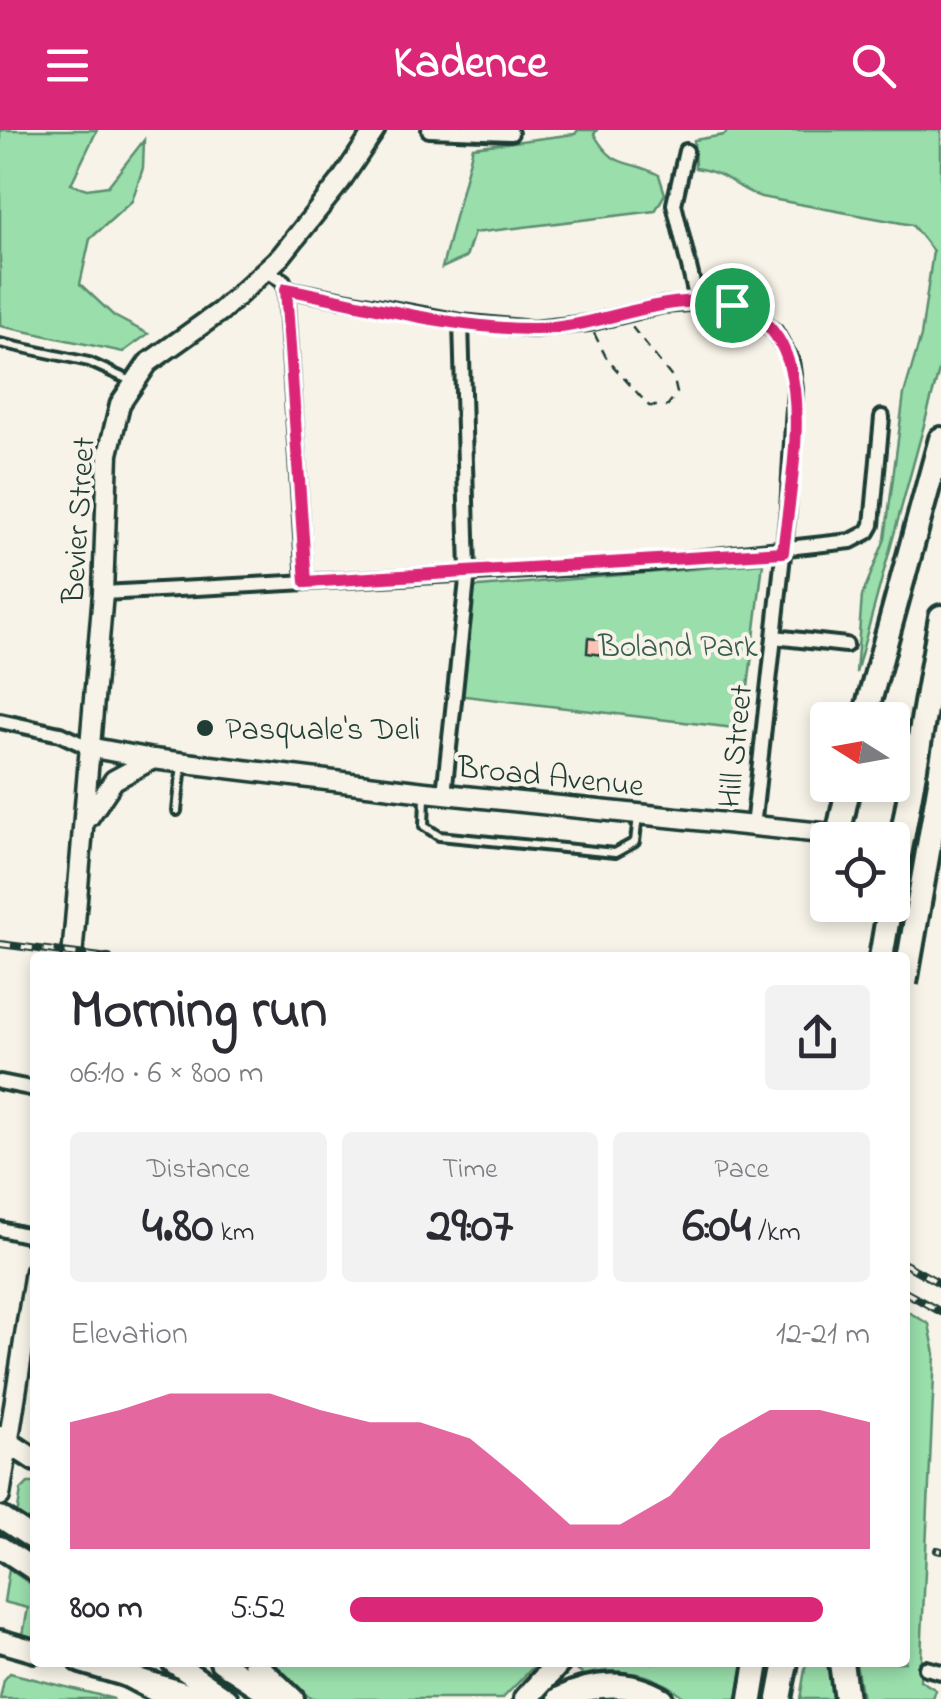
<!DOCTYPE html>
<meta charset="utf-8">
<style>
body{margin:0;font-family:"Indie Flower",sans-serif;background:#f2f2f3;color:#2b2b33;height:100vh;display:flex;flex-direction:column;font-size:38px;white-space:nowrap}
*{box-sizing:border-box;margin:0}
p{font-size:32px;color:#7c7c81}
.icon{flex:none;width:55px;height:55px;fill:none;stroke:currentColor;stroke-width:2;stroke-linecap:round;stroke-linejoin:round}
.map{position:relative;flex:1;overflow:hidden}
.sheet{position:absolute;left:30px;top:822px;width:880px;height:715px;display:flex;flex-direction:column;background:#fff;border-radius:10px;box-shadow:0 5px 15px #0003}
.sheet>*{flex:none}
.needle{width:65px;rotate:281deg}
.fabs{position:absolute;left:810px;top:572px;display:grid;gap:20px}
.fabs a{display:grid;place-items:center;width:100px;height:100px;border-radius:10px;background:#fff;box-shadow:0 5px 15px #0003;font-size:50px}
.pin{position:absolute;display:grid;place-items:center;width:85px;height:85px;color:#fff;margin:-42px;border:5px solid #fff;border-radius:50%;box-shadow:0 2px 10px #0007}
.round{display:grid;place-items:center;flex:none;width:105px;height:105px;border-radius:10px;background:#f2f2f3}
.summary{display:flex;align-items:center;justify-content:space-between;height:170px;padding:0 40px}
h1{font-size:55px;font-weight:700;line-height:75px}
.figures{display:grid;grid-template-columns:repeat(3,1fr);gap:15px;height:170px;padding:10px 40px}
.figures div{display:grid;align-content:center;border-radius:10px;background:#f2f2f3;text-align:center}
.figures b{font-size:50px;font-weight:700}
.figures small{font-size:28px;font-weight:400}
.figures p{font-size:28px}
.chart{height:280px;padding:20px 40px}
.chart p{display:flex;justify-content:space-between}
.chart svg{width:100%;height:180px;margin-top:10px;fill:#db2777;opacity:.7}
ul{padding:0 40px;list-style:none;font-size:32px}
li{display:grid;grid-template-columns:160px 120px 1fr;align-items:center;height:75px}
li i{height:25px;border-radius:12px;background:#db2777}
header{display:flex;justify-content:space-between;align-items:center;height:130px;padding:0 40px;background:#db2777;color:#fff;font-size:45px;font-weight:700}
.map>svg:first-child{display:block}
</style>
<header><svg class="icon" aria-label="menu" viewBox="0 0 24 24"><path d="M4 6h16M4 12h16M4 18h16"/></svg>Kadence<svg class="icon" aria-label="search" viewBox="0 0 24 24"><circle cx="10" cy="10" r="6"/><path d="M15 15l6 6"/></svg></header>
<div class="map">
<svg width="941" height="1569" viewBox="0 0 941 1569">
<rect width="100%" height="100%" fill="#f7f3e8"/>
<filter id="ink" filterUnits="userSpaceOnUse"><feTurbulence type="fractalNoise" baseFrequency=".01" numOctaves="2"/><feDisplacementMap in="SourceGraphic" scale="20" xChannelSelector="R" yChannelSelector="G"/><feConvolveMatrix kernelMatrix="1 2 1 2 8 2 1 2 1" color-interpolation-filters="sRGB"/></filter>
<g filter="url(#ink)">
<!-- green -->
<g fill="#99deab" stroke="#5c8e70" stroke-width="2.5">
<path d="M0,0H97L71,54L87,59L108,56L144,10L143,38L132,71L90,109L80,154L114,186L148,204L123,222L0,196Z"/>
<path d="M578,0H597L594,4C615,41 627,28 659,45L665,64L655,81L474,103L466,127L442,138L473,17L575,4Z"/>
<path d="M729,0H941V233L856,543L862,466L885,409L904,264L921,206L933,121L912,95L761,67C730,56 732,44 695,38L694,10L724,5Z"/>
<path d="M763,433L743,599L456,565L467,458Z"/>
<path d="M905,1180L929,1194L935,1224L920,1550L936,1560L933,1569H862L856,1533L905,1532Z"/>
<path d="M28,1353H35V1397L22,1389L13,1442L35,1457V1513L22,1510L28,1478L4,1472L21,1360Z"/>
<path d="M272,1533H537L502,1569H311Z"/>
<path d="M587,1533V1532L743,1533L737,1569H686C651,1540 630,1539 587,1547L578,1541Z"/>
<path d="M806,1533H831L836,1569H800Z"/>
<path d="M10,1543L114,1569H0L4,1550Z"/>
</g>
<!-- building -->
<path fill="#fdc3b7" stroke="#1f3d34" stroke-width="2.5" d="M588,508L613,511L611,526L587,523Z"/>
<g fill="none" stroke-linecap="round" stroke-linejoin="round">
<!-- lane casing -->
<g stroke="#1f3d34" stroke-width="14">
<g id="lane">
<path d="M0,213L89,232L131,251"/>
<path d="M425,667L424,696L439,706L615,723L635,712L638,686"/>
<path d="M177,681L182,634"/>
</g>
</g>
<!-- street casing -->
<g stroke="#1f3d34" stroke-width="20">
<g id="street">
<path d="M429,0L511,3"/>
<path d="M686,21L674,74L697,170"/>
<path d="M267,141L283,151L286,159L461,192L533,199L589,193L663,175L717,171L748,181L775,202L791,230L795,259L788,380L753,697"/>
<path d="M286,159L305,452"/>
<path d="M103,463L643,434L851,411L868,402L872,395L882,287"/>
<path d="M774,507L846,515"/>
<path d="M0,591L60,604L88,617"/>
<path d="M444,664L468,441L461,192"/>
<path d="M0,952L35,959"/>
<path d="M0,1099L35,1107"/>
<path d="M926,1538L941,1542"/>
</g>
</g>
<!-- secondary casing -->
<g stroke="#1f3d34" stroke-width="25">
<g id="secondary">
<path d="M88,617L153,629L425,662L890,710"/>
<path d="M89,687L114,650L153,629"/>
<path d="M72,828L103,463L108,324L120,274L148,233L221,181L281,126L340,52L375,0"/>
<path d="M0,1366L35,1141"/>
</g>
</g>
<!-- primary casing -->
<g stroke="#1f3d34" stroke-width="28">
<g id="primary">
<path d="M0,1307L35,1330"/>
<path d="M0,1387L35,1410"/>
<path d="M0,1417L35,1440"/>
<path d="M0,1511L35,1521"/>
<path d="M81,1532L204,1569"/>
<path d="M173,1532L227,1569"/>
<path d="M221,1532L277,1569"/>
<path d="M254,1532L293,1569"/>
</g>
</g>
<!-- highway casing -->
<g stroke="#1f3d34" stroke-width="30">
<g id="highway">
<path d="M864,590L941,309"/>
<path d="M915,637L941,487"/>
<path d="M838,705L849,655"/>
<path d="M881,828L890,775"/>
<path d="M841,1532L846,1569"/>
<path d="M125,1544L173,1569"/>
<path d="M526,1569L559,1532"/>
<path d="M560,1569C594,1552 628,1550 661,1569"/>
<path d="M751,1569L757,1532"/>
<path d="M779,1569L786,1532"/>
</g>
</g>
<!-- path -->
<path stroke="#1f3d34" stroke-width="2.5" stroke-dasharray="10 8" stroke-linecap="butt" d="M594,203L607,229L649,276H667L677,263L674,250L632,197"/>
<!-- lane -->
<use href="#lane" stroke="#f7f3e8" stroke-width="6"/>
<!-- street -->
<use href="#street" stroke="#f7f3e8" stroke-width="12"/>
<!-- secondary -->
<use href="#secondary" stroke="#f7f3e8" stroke-width="18"/>
<!-- primary -->
<use href="#primary" stroke="#f7f3e8" stroke-width="20"/>
<!-- highway -->
<use href="#highway" stroke="#f7f3e8" stroke-width="22"/>
<!-- rail casing -->
<g stroke="#1f3d34" stroke-width="8">
<g id="rail">
<path d="M0,814L109,828"/>
<path d="M905,1134L941,1154"/>
<path d="M905,1162L941,1182"/>
<path d="M937,1420L941,1421"/>
</g>
</g>
<!-- rail -->
<use href="#rail" stroke="#f7f3e8" stroke-width="4" stroke-dasharray="11" stroke-linecap="butt"/>
<!-- highway-bridge casing -->
<g stroke="#1f3d34" stroke-width="30" stroke-linecap="butt">
<g id="highway-bridge">
<path d="M892,763L915,637"/>
<path d="M905,853L941,647"/>
</g>
</g>
<!-- highway-bridge -->
<use href="#highway-bridge" stroke="#f7f3e8" stroke-width="22"/>
</g>
</g>
<g fill="none" stroke-linecap="round" stroke-linejoin="round" filter="url(#ink)">
<!-- route casing -->
<g stroke="#fff" stroke-width="20">
<path id="route" d="M286,159C366,174 451,199 533,199C580,199 622,181 667,174C835,148 795,317 783,422L306,452Z"/>
</g>
<!-- route -->
<use href="#route" stroke="#db2777" stroke-width="12"/>
</g>
<!-- markers -->
<circle fill="#1f3d34" stroke="#f7f3e8" stroke-width="4" cx="205" cy="598" r="10"/>
<g text-anchor="middle" stroke-width="8" stroke-linejoin="round" paint-order="stroke">
<!-- street labels -->
<g font-size="32" fill="#1f3d34" stroke="#f7f3e8">
<text transform="translate(77 390) rotate(-86)" y="11">Bevier Street</text>
<text transform="translate(734 616) rotate(-84)" y="11">Hill Street</text>
<text transform="translate(551 645) rotate(6)" y="11">Broad Avenue</text>
</g>
<!-- park labels -->
<g font-size="32" fill="#375d4c" stroke="#f7f3e8">
<text x="678" y="526">Boland Park</text>
</g>
<!-- poi labels -->
<g font-size="32" fill="#1f3d34" stroke="#f7f3e8" text-anchor="start">
<text x="225" y="609">Pasquale's Deli</text>
</g>
</g>
</svg>
<div class="fabs">
<a><svg class="needle" viewBox="-14 -14 28 28"><path d="M0-13l5 13h-10z" fill="#e53935"/><path d="M0 13l5-13h-10z" fill="#7c7c81"/></svg></a>
<a><svg class="icon" aria-label="locate" viewBox="0 0 24 24"><circle cx="12" cy="12" r="6"/><path d="M12 2v4M12 18v4M2 12h4M18 12h4"/></svg></a>
</div>
<div class="pin" style="left:732px;top:175px;background:#1e9e55"><svg class="icon" aria-label="arrive" viewBox="0 0 24 24"><path d="M6 21V4h12l-3 4 3 4H6"/></svg></div>
<section class="sheet">
<div class="summary"><div><h1>Morning run</h1><p>06:10 · 6 × 800 m</p></div><a class="round"><svg class="icon" aria-label="share" viewBox="0 0 24 24"><path d="M12 15V3M7 8l5-5 5 5M5 13v7h14v-7"/></svg></a></div>
<div class="figures">
<div><p>Distance</p><b>4.80<small> km</small></b></div>
<div><p>Time</p><b>29:07</b></div>
<div><p>Pace</p><b>6:04<small> /km</small></b></div>
</div>
<div class="chart"><p><span>Elevation</span>12–21 m</p>
<svg viewBox="0 0 160 44" preserveAspectRatio="none"><path d="M0 44V13L10 10L20 6L30 6L40 6L50 10L60 13L70 13L80 17L90 27L100 38L110 38L120 31L130 17L140 10L150 10L160 13V44z"/></svg>
</div>
<ul>
<li><b>800 m</b>5:52<i style="width:91%"></i></li>
</ul>
</section>
</div>
